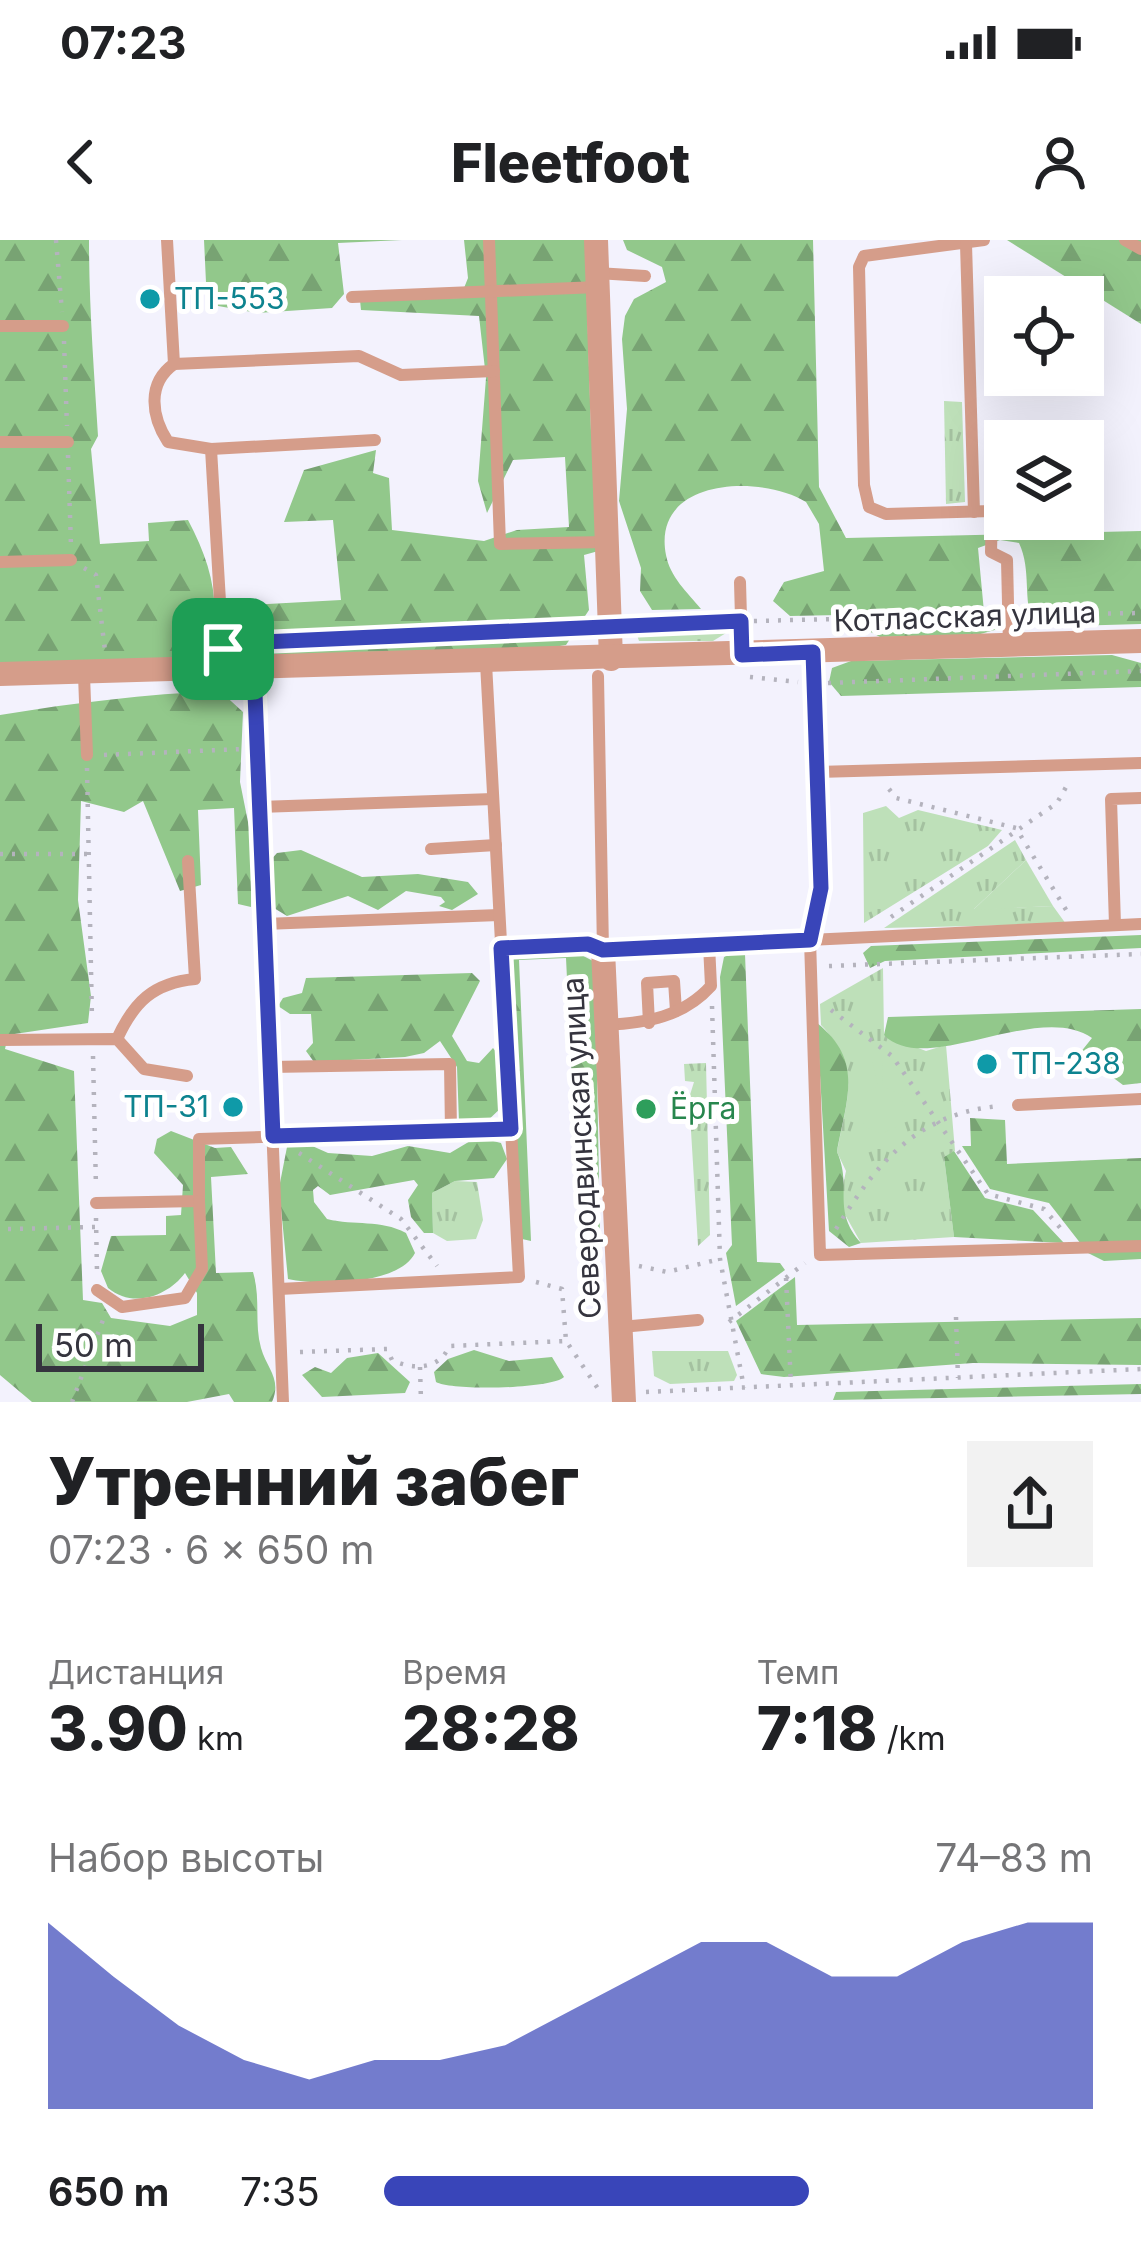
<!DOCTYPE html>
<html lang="ru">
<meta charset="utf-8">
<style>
body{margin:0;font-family:Inter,sans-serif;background:#f2f2f2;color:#202124;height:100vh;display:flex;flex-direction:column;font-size:45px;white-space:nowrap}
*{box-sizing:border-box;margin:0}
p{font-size:39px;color:#757577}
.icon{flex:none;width:66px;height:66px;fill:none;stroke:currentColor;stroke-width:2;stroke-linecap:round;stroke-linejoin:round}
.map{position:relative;height:1162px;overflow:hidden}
.panel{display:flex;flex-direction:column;background:#fff;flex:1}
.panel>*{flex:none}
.fabs{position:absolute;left:984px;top:36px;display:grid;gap:24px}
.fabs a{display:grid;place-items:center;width:120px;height:120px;border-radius:0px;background:#fff;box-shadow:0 12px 48px #0002;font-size:60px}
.scale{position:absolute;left:36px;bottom:30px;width:168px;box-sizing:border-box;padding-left:12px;border:6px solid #35343e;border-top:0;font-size:33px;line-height:42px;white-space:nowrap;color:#35343e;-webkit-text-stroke:9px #fff;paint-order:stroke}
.pin{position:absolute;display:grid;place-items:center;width:102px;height:102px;color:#fff;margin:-51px;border-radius:24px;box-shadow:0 6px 18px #0006}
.round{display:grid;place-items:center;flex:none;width:126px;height:126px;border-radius:0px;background:#f2f2f2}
.headline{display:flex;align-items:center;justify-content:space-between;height:204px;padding:0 48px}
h1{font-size:66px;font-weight:800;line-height:90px}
.stats{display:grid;grid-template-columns:repeat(3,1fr);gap:18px;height:204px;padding:12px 48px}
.stats div{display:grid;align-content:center}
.stats b{font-size:60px;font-weight:800}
.stats small{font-size:33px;font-weight:400}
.stats p{font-size:33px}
.chart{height:336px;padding:24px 48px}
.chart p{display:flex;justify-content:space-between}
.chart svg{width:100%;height:216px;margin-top:12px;fill:#3945b9;opacity:.7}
ul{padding:0 48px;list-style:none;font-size:39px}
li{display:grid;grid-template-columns:192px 144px 1fr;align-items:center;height:90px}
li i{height:30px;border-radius:15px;background:#3945b9}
.status{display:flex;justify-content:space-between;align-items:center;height:84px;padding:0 60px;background:#fff;direction:ltr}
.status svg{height:33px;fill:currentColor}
header{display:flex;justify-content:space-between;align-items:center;height:156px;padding:0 48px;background:#fff;font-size:54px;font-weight:800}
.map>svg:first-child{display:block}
</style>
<div class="status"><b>07:23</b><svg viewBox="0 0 49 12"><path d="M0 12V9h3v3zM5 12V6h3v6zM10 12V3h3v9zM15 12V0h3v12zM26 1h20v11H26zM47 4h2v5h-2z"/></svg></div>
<header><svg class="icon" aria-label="back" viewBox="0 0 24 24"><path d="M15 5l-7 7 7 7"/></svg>Fleetfoot<svg class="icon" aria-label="person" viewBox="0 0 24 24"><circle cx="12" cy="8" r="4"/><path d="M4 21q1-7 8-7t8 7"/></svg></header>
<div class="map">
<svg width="1141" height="1162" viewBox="0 0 1141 1162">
<defs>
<pattern id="grass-tufts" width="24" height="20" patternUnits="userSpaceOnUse" patternTransform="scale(3)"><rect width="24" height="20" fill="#bee0b9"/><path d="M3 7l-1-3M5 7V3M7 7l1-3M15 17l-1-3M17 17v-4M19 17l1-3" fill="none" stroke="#a4c1a0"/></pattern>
<pattern id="forest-firs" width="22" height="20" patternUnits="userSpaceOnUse" patternTransform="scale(3)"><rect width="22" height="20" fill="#92c88b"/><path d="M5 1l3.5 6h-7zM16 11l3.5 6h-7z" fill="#78a373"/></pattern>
</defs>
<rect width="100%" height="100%" fill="#f3f2fd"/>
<!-- grass -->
<g fill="url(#grass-tufts)">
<path d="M944,161L962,162L965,262L946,264Z"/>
<path d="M731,383V390L713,401H639L634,386Z"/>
<path d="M886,566L899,578L918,570L1002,590L988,606L864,683L863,573Z"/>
<path d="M1015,600L1026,620L974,669L1053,666L1066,684L884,688Z"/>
<path d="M883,728L884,795L926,811L946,805L955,911L944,917L954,997L861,1003L839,964L846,931L837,912C846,860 863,829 821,785L820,764Z"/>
<path d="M706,823L710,995L698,1006L689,858L694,842L685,841L684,824Z"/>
<path d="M455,941L477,942L483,980L476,999L447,1001L433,993L432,953Z"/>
<path d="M652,1111H728L737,1135L734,1141L670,1144L654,1136Z"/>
</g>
<!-- forest -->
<g fill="url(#forest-firs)">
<path d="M0,0H89C89,67 94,129 98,196L91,209L100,304L149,301L148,283L188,280C213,327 223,369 207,422H0Z"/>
<path d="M204,0H402L338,3L344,54L332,68L257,73L207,64Z"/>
<path d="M464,0H585L591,191L602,213V310L584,315L589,370L566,405L535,410L234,419L229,366L341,360L333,280L284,282L304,230L376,210L373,233L389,238L392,290L484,301L517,290L569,287L565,217L513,220L487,273L478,241L486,138L479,76L361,70L360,60L460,58L468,38Z"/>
<path d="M623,0H813L819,247L846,298L1141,291V384L1034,387C1022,359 1032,331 1019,303L1000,300L978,308L984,372L998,389L977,395L880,397L839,375L790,376L773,361L784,342L824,331L819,284L806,262C760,234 651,238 666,315C670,337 687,352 701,369L652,370L640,351L641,328L619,261L627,169L622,99L625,76L634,59L666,42L662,27L627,10Z"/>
<path d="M1007,0H1141V84Z"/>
<path d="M1112,415L1141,423V447L841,456L829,442L832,428L851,421Z"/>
<path d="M220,451L243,472L240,542L251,597V667L238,664L234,568L198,570L201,645L180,651L143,561L124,572L81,561L78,660L91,756L88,783L8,795L5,809L74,831L83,1060L102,1063L111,1078L170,1086L197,1075V1053L185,1033C168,1056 133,1069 108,1048L101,1031L111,996L166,995V976L181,975L183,945L154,913L157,899L171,891L215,908L231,907L248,934L211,937L216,1033L253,1032C261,1059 254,1082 261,1108C267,1129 282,1139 272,1162H234L229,1154L187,1162H32L0,1135V475C73,463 145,454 220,451Z"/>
<path d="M301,610L362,637L418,634L468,642L478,654L452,670L439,666L445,662L441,657L406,651L378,670L348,656L287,676L269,665L274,636L268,623L277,613Z"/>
<path d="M1141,695V708L885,721L870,728L863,713L871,706Z"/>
<path d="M566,707L595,722L600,998L585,1011L580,1009L566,718L519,720L531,1001L522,999L507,731L515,710Z"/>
<path d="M736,711L745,714L757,1022L780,1023L785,1030L736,1066L726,1013L732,1005L720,737L724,717Z"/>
<path d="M472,733L480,741L452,796L467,821L479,823L493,808L501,818L497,833L503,866L483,885L459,882L457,827L440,801L424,813L405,817L314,822L306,811L313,803L311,774H290L278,766L283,758L302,753L306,738Z"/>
<path d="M1141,769V843L1123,845L1080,813L1092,798C1038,760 926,838 884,795L888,777Z"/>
<path d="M817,783C865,821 846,861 837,912C853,948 831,969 861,1003L849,1007L829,991Z"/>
<path d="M970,878L1005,880L1007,924L1141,918V1019L1104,1021L1088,1013L1049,963L990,949L962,906H971Z"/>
<path d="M477,897L501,903L507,919L494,938L455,941L432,953L433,993H424L411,977L408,960L418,945L414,940L330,955L318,946L313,950L314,962L327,979C355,986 380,979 406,993L415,1013C399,1045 320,1046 288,1039L279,948L287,907L310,905L328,913L372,916L408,906L450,913Z"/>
<path d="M954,911L985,958L1033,970L1064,1003L954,997L944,917Z"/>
<path d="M795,1037L797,1085L1141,1078V1125L973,1123L784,1137L761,1134L736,1081Z"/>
<path d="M474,1110L509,1121L552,1117L564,1137C552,1149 452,1151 436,1142L434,1132L448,1119Z"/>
<path d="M378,1113L410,1142L405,1153L322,1157L302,1135L315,1127L331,1133L347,1118Z"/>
<path d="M1141,1144V1154L833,1160L836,1152Z"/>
</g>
<!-- green -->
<g fill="#bee0b9">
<path d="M1026,620L1053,666L973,670Z"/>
<path d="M877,815L883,820L882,846L898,853L905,866L899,885L882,894L865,887L858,872L864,853L878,846L872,820Z"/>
</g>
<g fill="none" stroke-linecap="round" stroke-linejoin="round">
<!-- path -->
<g stroke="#b4b3bd" stroke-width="4.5" stroke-dasharray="3 9" stroke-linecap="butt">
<path d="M56,0L62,72"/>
<path d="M64,101L67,186"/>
<path d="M68,215L71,306"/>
<path d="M84,328L96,335L105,411"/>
<path d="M1024,375L1141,373"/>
<path d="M754,381L995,375"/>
<path d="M635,384L725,382"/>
<path d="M287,400L587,385"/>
<path d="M750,437L798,442"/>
<path d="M828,443L1141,431"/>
<path d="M104,515L242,509"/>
<path d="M87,528L92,780"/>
<path d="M889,549L896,558L1016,588L1068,673"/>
<path d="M0,614H90"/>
<path d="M891,677L1057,563L1070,540"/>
<path d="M829,726L1141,714"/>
<path d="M712,766L720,1019L744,1148"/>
<path d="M831,770L892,816L988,954L1044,969L1062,990"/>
<path d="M93,816L96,948"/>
<path d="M698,877L716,876"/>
<path d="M299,913L401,979L437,1026"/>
<path d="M96,978L97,1032"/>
<path d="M8,989L96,987"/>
<path d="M836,989C877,922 918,873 1000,866"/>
<path d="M639,1026L667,1032L720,1019"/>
<path d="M786,1038L791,1146"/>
<path d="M536,1042L562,1049L566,1101L599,1150"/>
<path d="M956,1077L958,1138"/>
<path d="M729,1082L805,1023"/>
<path d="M300,1112L387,1109L392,1120C413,1130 440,1130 449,1106L566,1101"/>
<path d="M420,1127L421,1161"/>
<path d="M646,1152L1141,1129"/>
<path d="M72,1162L106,1072"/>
</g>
<!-- service -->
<g stroke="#d59d8a" stroke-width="12">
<path d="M167,0L174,124"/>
<path d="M489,0L500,304L607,302"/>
<path d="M984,0L864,16L859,27L864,245L869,267L886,274L992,271L991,312L1007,320L1009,406"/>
<path d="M1125,0L1141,9"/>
<path d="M966,4L974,272"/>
<path d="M597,33L645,36"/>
<path d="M352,57L598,47"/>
<path d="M0,86H63"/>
<path d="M375,200L211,209L168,202C151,176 147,143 174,124L359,116L401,135L494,131"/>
<path d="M0,202H68"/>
<path d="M211,209L224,429"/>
<path d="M0,322L71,320"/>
<path d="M740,342L742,414"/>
<path d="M813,412L821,648L810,700L820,1015L1141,1006"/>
<path d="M254,429L283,1162"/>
<path d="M84,435L87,515"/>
<path d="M598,436L603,710"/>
<path d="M817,532L1141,523"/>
<path d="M259,567L493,559"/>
<path d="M431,609L496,605"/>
<path d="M264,684L499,675"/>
<path d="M1115,685L1111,559L1141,558"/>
<path d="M501,708L588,704L603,710L1141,684"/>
<path d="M649,783L647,743L674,741L676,771"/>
<path d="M606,785C646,783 683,777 711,746L709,705"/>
<path d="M117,799C134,762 153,743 195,739L188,621"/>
<path d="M0,800L117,799L144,829L187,836"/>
<path d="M270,827L450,824L451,891"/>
<path d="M1018,865L1141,859"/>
<path d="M96,963L199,961V899L511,889"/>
<path d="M279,1049L519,1037L486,423"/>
<path d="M97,1050L122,1067L185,1058L202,1029L199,961"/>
<path d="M621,1087L698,1080"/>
</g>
<!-- minor -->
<g stroke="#d59d8a" stroke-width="24">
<path d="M596,0L611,419"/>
<path d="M0,434L1141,401"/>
<path d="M603,710L624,1162"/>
</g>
</g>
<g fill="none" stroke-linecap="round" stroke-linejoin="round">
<!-- route casing -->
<g stroke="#fff" stroke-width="24">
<path id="route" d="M741,381L742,415L813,412L821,648L810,700L603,710L588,704L501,708L511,889L273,896L254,429L224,430L223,409L262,402Z"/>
</g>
<!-- route -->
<use href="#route" stroke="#3945b9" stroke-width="15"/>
</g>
<!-- markers -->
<g fill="#0f9aa8" stroke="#fff" stroke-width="4.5">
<circle cx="150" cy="59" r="12"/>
<circle cx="987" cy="824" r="12"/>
<circle cx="233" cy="867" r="12"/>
</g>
<circle fill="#2e9e5b" stroke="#fff" stroke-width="4.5" cx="646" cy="869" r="12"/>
<g text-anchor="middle" stroke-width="10" stroke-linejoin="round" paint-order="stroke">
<!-- culture labels -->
<g font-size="30" fill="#0d838f" stroke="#fff" text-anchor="start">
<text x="174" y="69">ТП-553</text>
<text x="1011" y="834">ТП-238</text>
<text x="209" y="877" text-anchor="end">ТП-31</text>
</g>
<!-- street labels -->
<g font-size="30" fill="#35343e" stroke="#fff">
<text transform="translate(965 377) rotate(-2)" y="10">Котласская улица</text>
<text transform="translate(582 908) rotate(-93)" y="10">Северодвинская улица</text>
</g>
<!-- leisure labels -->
<g font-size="30" fill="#27864d" stroke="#fff" text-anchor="start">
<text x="670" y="879">Ёрга</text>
</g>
</g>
</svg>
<div class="fabs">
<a><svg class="icon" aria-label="locate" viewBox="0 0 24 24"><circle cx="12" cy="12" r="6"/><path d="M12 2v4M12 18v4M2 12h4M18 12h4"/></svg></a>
<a><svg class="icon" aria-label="layers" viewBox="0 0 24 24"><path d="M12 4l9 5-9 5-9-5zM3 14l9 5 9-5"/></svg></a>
</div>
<div class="scale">50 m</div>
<div class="pin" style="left:223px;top:409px;background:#1e9e55"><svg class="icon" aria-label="arrive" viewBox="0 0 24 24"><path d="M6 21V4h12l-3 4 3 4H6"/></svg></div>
</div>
<section class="panel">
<div class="headline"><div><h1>Утренний забег</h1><p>07:23 · 6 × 650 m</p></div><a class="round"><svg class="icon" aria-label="share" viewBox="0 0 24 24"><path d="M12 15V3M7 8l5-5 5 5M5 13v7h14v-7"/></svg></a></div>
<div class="stats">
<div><p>Дистанция</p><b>3.90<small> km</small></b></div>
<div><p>Время</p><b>28:28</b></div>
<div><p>Темп</p><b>7:18<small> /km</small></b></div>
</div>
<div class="chart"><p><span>Набор высоты</span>74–83 m</p>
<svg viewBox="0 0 160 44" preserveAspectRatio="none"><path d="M0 44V6L10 17L20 27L30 34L40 38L50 34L60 34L70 31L80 24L90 17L100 10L110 10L120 17L130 17L140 10L150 6L160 6V44z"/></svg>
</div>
<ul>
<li><b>650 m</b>7:35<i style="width:60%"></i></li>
</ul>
</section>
